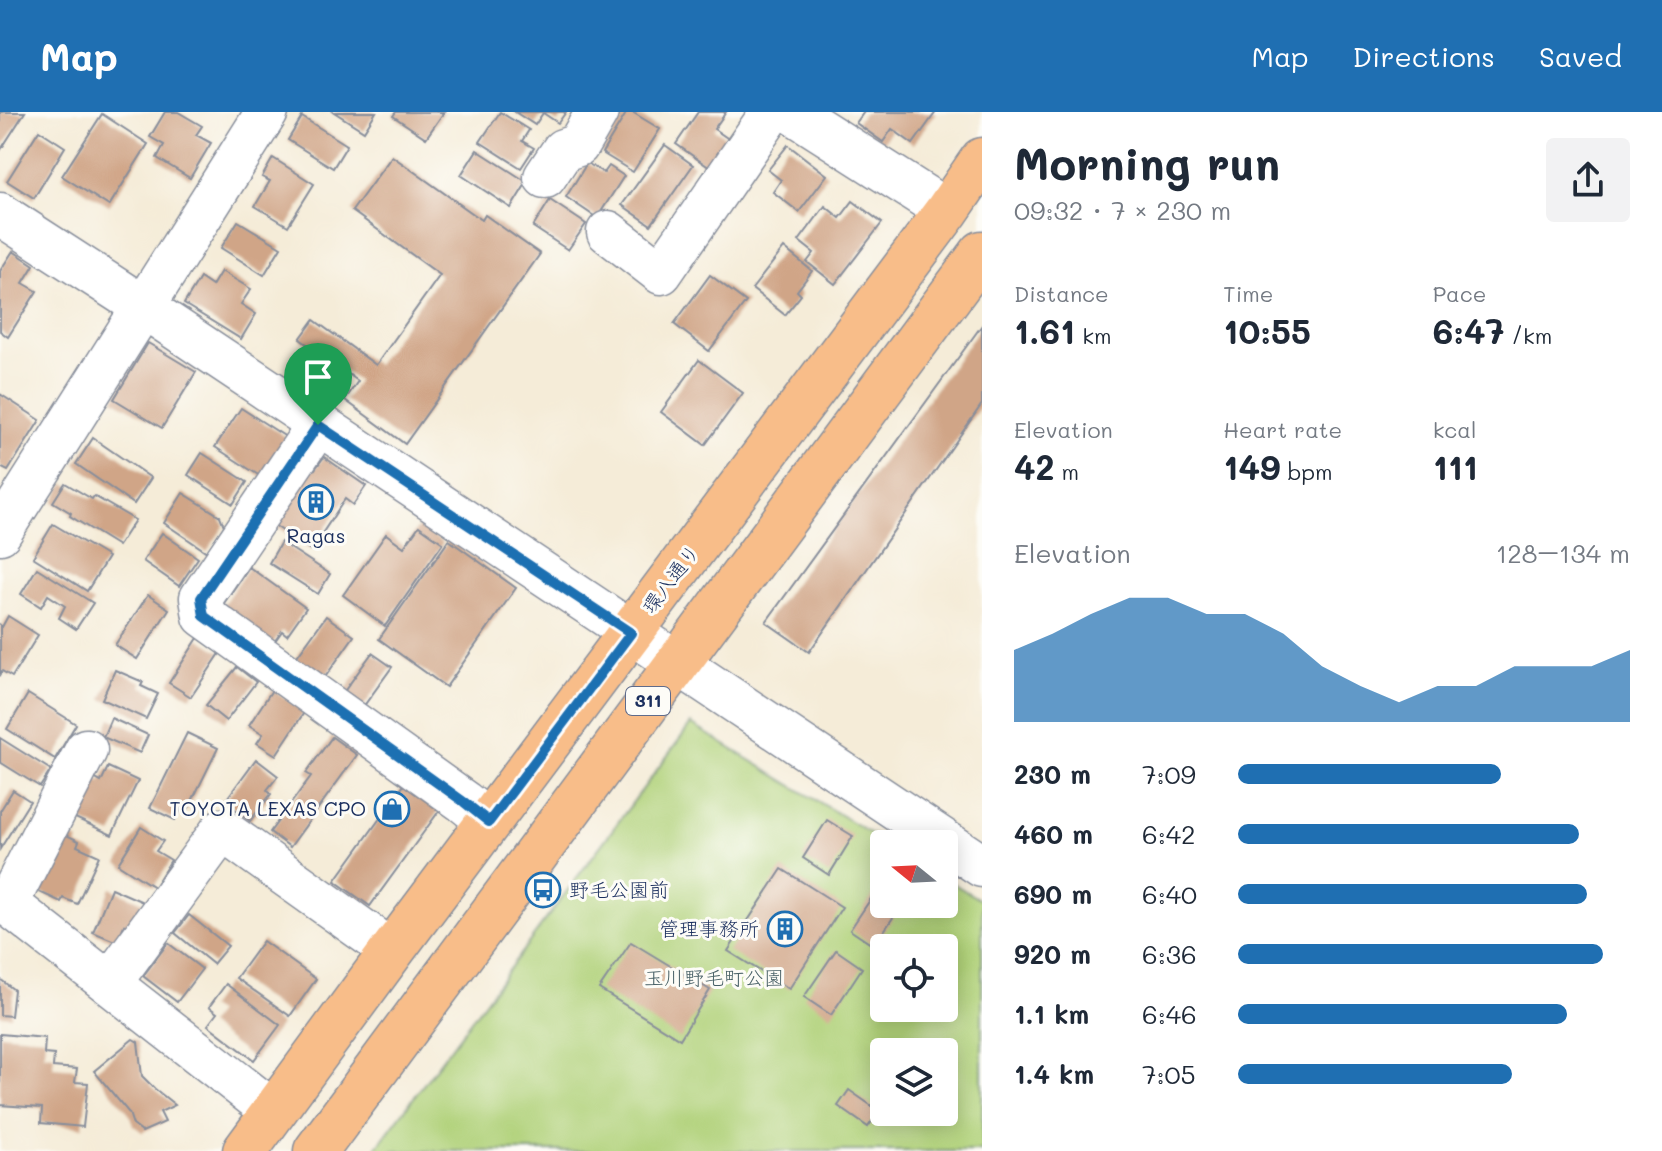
<!DOCTYPE html>
<meta charset="utf-8">
<style>
body{margin:0;font-family:Mali,"Klee One",sans-serif;background:#f2f2f3;color:#1f2937;height:100vh;display:flex;flex-direction:column;font-size:30px;white-space:nowrap}
*{box-sizing:border-box;margin:0}
p{font-size:26px;color:#747a83}
.icon{flex:none;width:44px;height:44px;fill:none;stroke:currentColor;stroke-width:2;stroke-linecap:round;stroke-linejoin:round}
.map{position:relative;flex:1;overflow:hidden}
.side{display:flex;flex-direction:column;background:#fff;width:680px}
.side>*{flex:none}
.needle{width:52px;rotate:288deg}
.tools{position:absolute;left:870px;top:718px;display:grid;gap:16px}
.tools a{display:grid;place-items:center;width:88px;height:88px;border-radius:8px;background:#fff;box-shadow:0 4px 20px #0003;font-size:40px}
.pin{position:absolute;display:grid;place-items:center;width:68px;height:68px;color:#fff;margin:-82px -34px;border-radius:50% 50% 50% 0;rotate:-45deg;box-shadow:0 0 8px #0007}
.pin .icon{rotate:45deg}
.round{display:grid;place-items:center;flex:none;width:84px;height:84px;border-radius:8px;background:#f2f2f3}
.headline{display:flex;align-items:center;justify-content:space-between;height:136px;padding:0 32px}
h1{font-size:44px;font-weight:800;line-height:60px}
.stats{display:grid;grid-template-columns:repeat(3,1fr);gap:12px;height:136px;padding:8px 32px}
.stats div{display:grid;align-content:center}
.stats b{font-size:34px;font-weight:800}
.stats small{font-size:22px;font-weight:400}
.stats p{font-size:22px}
.chart{height:224px;padding:16px 32px}
.chart p{display:flex;justify-content:space-between}
.chart svg{width:100%;height:144px;margin-top:8px;fill:#1f6fb2;opacity:.7}
ul{padding:0 32px;list-style:none;font-size:26px}
li{display:grid;grid-template-columns:128px 96px 1fr;align-items:center;height:60px}
li i{height:20px;border-radius:10px;background:#1f6fb2}
header{display:flex;align-items:center;gap:48px;box-sizing:border-box;height:112px;padding:0 40px;background:#1f6fb2;color:#fff}
header strong{font-size:38px}
nav{display:flex;gap:44px;margin-inline-start:auto;font-size:28px}
main{display:flex;flex:1;min-height:0}
.map>svg:first-child{display:block}
</style>
<header>
<strong>Map</strong>
<nav><a>Map</a><a>Directions</a><a>Saved</a></nav>
</header>
<main>
<div class="map">
<svg width="982" height="1039" viewBox="0 0 982 1039">
<rect width="100%" height="100%" fill="#fdfcf7"/>
<filter id="ink" filterUnits="userSpaceOnUse"><feTurbulence type="fractalNoise" baseFrequency=".0125" numOctaves="2"/><feDisplacementMap in="SourceGraphic" scale="16" xChannelSelector="R" yChannelSelector="G"/><feConvolveMatrix kernelMatrix="1 2 1 2 8 2 1 2 1" color-interpolation-filters="sRGB"/></filter>
<filter id="wash" filterUnits="userSpaceOnUse"><feTurbulence type="fractalNoise" baseFrequency=".006" numOctaves="4" result="noise"/><feDisplacementMap in="SourceGraphic" scale="32" xChannelSelector="R" yChannelSelector="G"/><feGaussianBlur stdDeviation="1.8" result="paint"/><feColorMatrix in="noise" values="0 0 0 0 0 0 0 0 0 0 0 0 0 0 0 0 0 1.4 0 .05"/><feComposite in="paint" operator="in"/></filter>
<g filter="url(#wash)">
<rect width="100%" height="100%" fill="#f5ecd8"/>
<!-- green -->
<path fill="#b0d179" stroke="#66806c" stroke-width="2" fill-rule="evenodd" d="M691,612L888,732H884V792H944V766L982,789V1039H374ZM884,836H944V896H884ZM884,940H944V1000H884Z"/>
<g id="blocks">
<!-- building -->
<g fill="#d0a587">
<path d="M0,0H25L0,39Z"/>
<path d="M165,0H178L202,14L196,23L211,31L190,66L157,46L164,33L150,25Z"/>
<path d="M334,0H376L364,19Z"/>
<path d="M396,0H444L426,26L393,4Z"/>
<path d="M500,0L529,18L522,29L534,36L521,56L480,30Z"/>
<path d="M515,0H566L558,11L543,1L535,13Z"/>
<path d="M627,0H632L660,17L633,60L602,41Z"/>
<path d="M698,0H726L714,17L733,30L713,58L676,32Z"/>
<path d="M864,0H936L913,32L892,17L883,30L856,11Z"/>
<path d="M102,2L148,32L109,94L62,64Z"/>
<path d="M302,5L347,33L333,56L288,28Z"/>
<path d="M39,18L65,35L34,86L7,69Z"/>
<path d="M665,33L693,53L651,113L622,93Z"/>
<path d="M788,33L827,63L799,100L773,80L781,68L768,58Z"/>
<path d="M477,38L527,70L511,96L461,63Z"/>
<path d="M392,44L482,108L485,103L540,142L405,332L345,288L358,269L300,227L314,208L376,253L440,163L352,99Z"/>
<path d="M273,46L314,72L288,114L255,94L270,69L262,65Z"/>
<path d="M587,51L604,61L609,54L624,64L597,106L566,85Z"/>
<path d="M550,88L586,112L568,138L533,115Z"/>
<path d="M853,89L882,111L835,172L807,150L814,141L799,129L825,94L840,106Z"/>
<path d="M238,109L281,135L264,163L221,136Z"/>
<path d="M784,136L812,159L797,179L801,183L785,203L752,177Z"/>
<path d="M13,139L34,153L23,171L37,179L8,225L0,219V159Z"/>
<path d="M221,159L251,177L241,192L256,202L241,227L184,192L200,166L212,174Z"/>
<path d="M710,163L746,190L709,239L674,212Z"/>
<path d="M982,213V292L809,540L766,510Z"/>
<path d="M148,231L196,260L162,316L114,287Z"/>
<path d="M699,248L743,281L705,333L661,300Z"/>
<path d="M0,282L40,308L8,359L0,355Z"/>
<path d="M241,296L289,327L263,366L215,335Z"/>
<path d="M93,326L151,366L134,392L76,352Z"/>
<path d="M202,341L247,370L233,392L188,363Z"/>
<path d="M324,345L366,374L353,393L345,387L311,438L274,413L313,356L315,357Z"/>
<path d="M65,371L92,387L94,384L135,408L118,434L70,404L71,401L53,390Z"/>
<path d="M183,381L220,404L224,414L207,440L164,411Z"/>
<path d="M53,412L108,445L87,479L33,445Z"/>
<path d="M419,414L443,431L385,514L343,483L386,422L404,435Z"/>
<path d="M162,421L198,446L179,474L143,449Z"/>
<path d="M449,428L516,476L446,575L379,527Z"/>
<path d="M281,430L330,462L318,482L269,451Z"/>
<path d="M249,455L306,496L287,523L282,519L272,533L222,494Z"/>
<path d="M37,456L93,491L76,517L59,506L65,494L48,483L41,495L21,482Z"/>
<path d="M148,483L169,497L137,547L115,533Z"/>
<path d="M8,504L38,523L12,565L2,559L0,562V513L2,515Z"/>
<path d="M326,504L354,524L323,568L295,547Z"/>
<path d="M198,526L221,540L191,585L169,571Z"/>
<path d="M372,541L392,555L363,595L343,581Z"/>
<path d="M237,555L256,570L226,609L206,593Z"/>
<path d="M115,558L143,570L141,574L158,582L146,607L102,587Z"/>
<path d="M272,578L305,599L276,643L257,631L263,622L249,613Z"/>
<path d="M28,582L76,612L55,647L7,617Z"/>
<path d="M111,606L148,623L140,641L103,625Z"/>
<path d="M187,621L218,636L187,699L182,696L175,708L150,696Z"/>
<path d="M332,625L357,643L290,735L270,720L311,664L306,661Z"/>
<path d="M0,626L51,658L40,675L0,650Z"/>
<path d="M256,647L278,664L267,678L271,682L250,709L225,689Z"/>
<path d="M108,655L138,669L112,723L73,705L92,665L101,670Z"/>
<path d="M404,673L439,699L370,794L335,769Z"/>
<path d="M13,678L30,689L0,737V699Z"/>
<path d="M827,708L853,724L829,763L803,746Z"/>
<path d="M141,715L163,729L156,739L171,748L154,775L118,752Z"/>
<path d="M60,720L79,729L77,734L99,744L77,792L63,786L61,790L33,777Z"/>
<path d="M782,757L842,795L789,877L728,839Z"/>
<path d="M884,767V792H902L874,834L850,818Z"/>
<path d="M111,776L143,790L131,817L124,813L117,830L93,820Z"/>
<path d="M189,803L228,834L213,852L175,821Z"/>
<path d="M263,829L316,867L290,904L236,866Z"/>
<path d="M631,830L710,878L680,927L599,877Z"/>
<path d="M168,831L202,857L177,890L143,864Z"/>
<path d="M836,838L862,856L831,903L804,885Z"/>
<path d="M0,867L14,878L11,904L0,903Z"/>
<path d="M226,872L280,913L254,948L208,913L217,901L209,895Z"/>
<path d="M0,922L45,926L44,942L54,943L53,955L77,957L75,970L88,971L83,1015L41,1011L42,996L0,993Z"/>
<path d="M133,927L138,930L142,964L155,977L175,993L160,1000L165,1010L142,1020L133,1013L129,1001L94,959Z"/>
<path d="M849,978L879,999L868,1015L838,994Z"/>
</g>
</g>
</g>
<g filter="url(#ink)">
<use href="#blocks" fill-opacity="0" stroke="#888e9b" stroke-width="2"/>
<g fill="none" stroke-linecap="round" stroke-linejoin="round">
<!-- minor casing -->
<g stroke="#888e9b" stroke-width="45">
<g id="minor">
<path d="M792,0L947,99"/>
<path d="M545,65L563,38L578,33L597,0"/>
<path d="M0,102L142,194L982,754"/>
<path d="M608,120L661,161L772,0"/>
<path d="M318,313L201,486L204,504L464,690L489,710"/>
<path d="M0,421L267,0"/>
<path d="M0,786L274,1000"/>
<path d="M7,792L86,638"/>
<path d="M110,871L222,718L392,839"/>
</g>
</g>
<!-- major casing -->
<g stroke="#888e9b" stroke-width="47">
<g id="major">
<path d="M245,1039L392,839L947,99L982,48"/>
<path d="M316,1039L982,141"/>
</g>
</g>
<!-- minor -->
<use href="#minor" stroke="#fff" stroke-width="42"/>
<!-- major -->
<use href="#major" stroke="#f8bd89" stroke-width="44"/>
</g>
</g>
<g fill="none" stroke-linecap="round" stroke-linejoin="round" filter="url(#ink)">
<!-- route casing -->
<g stroke="#fff" stroke-width="16">
<path id="route" d="M318,313L631,521L489,710L464,690L204,504L201,486Z"/>
</g>
<!-- route -->
<use href="#route" stroke="#1f6fb2" stroke-width="10"/>
</g>
<!-- icons -->
<defs>
<g id="building-ring" transform="scale(1.8)"><circle r="9.5" fill="#fdfcf7" stroke="#1f6fb2" stroke-width="1.5"/><path d="M-4-6H4V6H1V3H-1V6H-4ZM-2.5-4.3h1.7v1.8h-1.7ZM.8-4.3h1.7v1.8H.8ZM-2.5-1h1.7V.8h-1.7ZM.8-1h1.7V.8H.8Z" fill="#1f6fb2"/></g>
<g id="shop-ring" transform="scale(1.8)"><circle r="9.5" fill="#fdfcf7" stroke="#1f6fb2" stroke-width="1.5"/><path d="M-5-2.5h2.3a2.7 3.5 0 0 1 5.4 0H5L5.5 6h-11ZM-1.5-2.5h3a1.5 2.3 0 0 0-3 0Z" fill="#1f6fb2"/></g>
<g id="bus-ring" transform="scale(1.8)"><circle r="9.5" fill="#fdfcf7" stroke="#1f6fb2" stroke-width="1.5"/><path d="M-5-6H5V4H4V6H2V4H-2V6H-4V4H-5ZM-3.5-4V0h7V-4ZM-3.5 1.2v1.5H-2V1.2ZM2 1.2v1.5H3.5V1.2Z" fill="#1f6fb2"/></g>
</defs>
<g fill-rule="evenodd">
<use href="#building-ring" x="316" y="390"/>
<use href="#shop-ring" x="392" y="697"/>
<use href="#bus-ring" x="543" y="778"/>
<use href="#building-ring" x="785" y="817"/>
</g>
<g text-anchor="middle" stroke-width="6" stroke-linejoin="round" paint-order="stroke">
<!-- shield labels -->
<rect fill="#fdfcf7" stroke="#5f6c8c" stroke-width="2" x="626" y="575" width="44" height="28" rx="6"/>
<g font-size="18" font-weight="bold" fill="#1b2f5e">
<text x="648" y="595">311</text>
</g>
<!-- poi labels -->
<g font-size="20" fill="#1b2f5e" stroke="#fdfcf7" text-anchor="end">
<text x="316" y="431" text-anchor="middle">Ragas</text>
<text x="366" y="704">TOYOTA LEXAS CPO</text>
<text x="569" y="785" text-anchor="start">野毛公園前</text>
<text x="759" y="824">管理事務所</text>
</g>
<!-- street labels -->
<g font-size="20" fill="#1b2f5e" stroke="#fdfcf7">
<text transform="translate(671 467) rotate(-53)" y="7">環八通り</text>
</g>
<!-- park labels -->
<g font-size="20" fill="#486066" stroke="#fdfcf7">
<text x="714" y="873">玉川野毛町公園</text>
</g>
</g>
</svg>
<div class="tools">
<a><svg class="needle" viewBox="-14 -14 28 28"><path d="M0-13l5 13h-10z" fill="#e53935"/><path d="M0 13l5-13h-10z" fill="#747a83"/></svg></a>
<a><svg class="icon" aria-label="locate" viewBox="0 0 24 24"><circle cx="12" cy="12" r="6"/><path d="M12 2v4M12 18v4M2 12h4M18 12h4"/></svg></a>
<a><svg class="icon" aria-label="layers" viewBox="0 0 24 24"><path d="M12 4l9 5-9 5-9-5zM3 14l9 5 9-5"/></svg></a>
</div>
<div class="pin" style="left:318px;top:313px;background:#1e9e55"><svg class="icon" aria-label="arrive" viewBox="0 0 24 24"><path d="M6 21V4h12l-3 4 3 4H6"/></svg></div>
</div>
<section class="side">
<div class="headline"><div><h1>Morning run</h1><p>09:32 · 7 × 230 m</p></div><a class="round"><svg class="icon" aria-label="share" viewBox="0 0 24 24"><path d="M12 15V3M7 8l5-5 5 5M5 13v7h14v-7"/></svg></a></div>
<div class="stats">
<div><p>Distance</p><b>1.61<small> km</small></b></div>
<div><p>Time</p><b>10:55</b></div>
<div><p>Pace</p><b>6:47<small> /km</small></b></div>
</div>
<div class="stats">
<div><p>Elevation</p><b>42<small> m</small></b></div>
<div><p>Heart rate</p><b>149<small> bpm</small></b></div>
<div><p>kcal</p><b>111</b></div>
</div>
<div class="chart"><p><span>Elevation</span>128–134 m</p>
<svg viewBox="0 0 160 44" preserveAspectRatio="none"><path d="M0 44V22L10 17L20 11L30 6L40 6L50 11L60 11L70 17L80 27L90 33L100 38L110 33L120 33L130 27L140 27L150 27L160 22V44z"/></svg>
</div>
<ul>
<li><b>230 m</b>7:09<i style="width:67%"></i></li>
<li><b>460 m</b>6:42<i style="width:87%"></i></li>
<li><b>690 m</b>6:40<i style="width:89%"></i></li>
<li><b>920 m</b>6:36<i style="width:93%"></i></li>
<li><b>1.1 km</b>6:46<i style="width:84%"></i></li>
<li><b>1.4 km</b>7:05<i style="width:70%"></i></li>
</ul>
</section>
</main>
